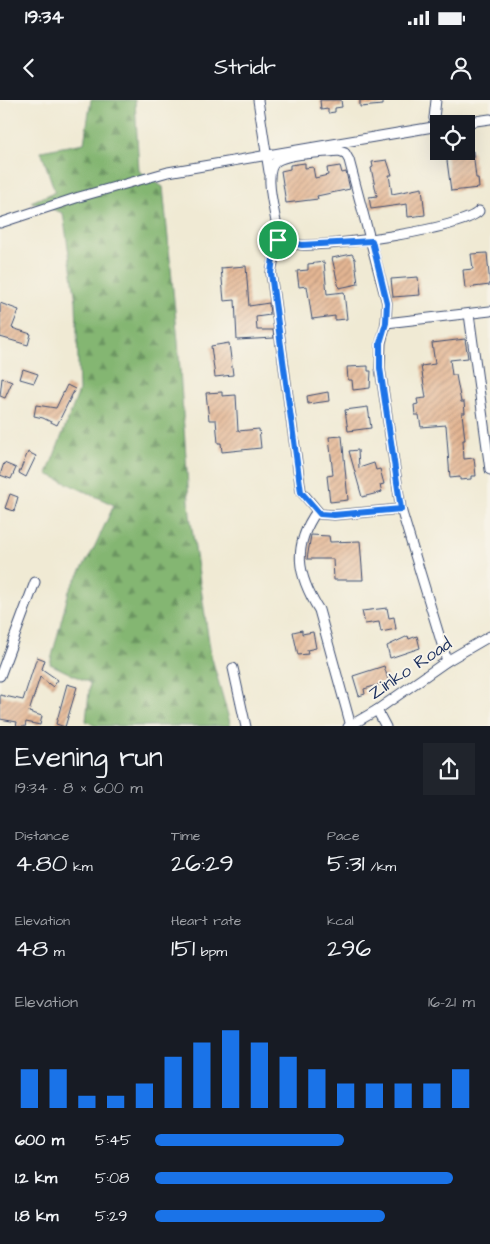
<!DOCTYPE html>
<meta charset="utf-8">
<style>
body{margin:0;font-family:"Architects Daughter",sans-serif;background:#20242c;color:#f1f3f6;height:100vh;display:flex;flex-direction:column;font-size:19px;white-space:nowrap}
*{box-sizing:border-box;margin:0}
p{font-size:16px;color:#9ea1a6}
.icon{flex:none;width:28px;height:28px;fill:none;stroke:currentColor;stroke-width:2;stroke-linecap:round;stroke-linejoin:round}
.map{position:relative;height:626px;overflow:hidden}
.details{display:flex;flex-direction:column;background:#171b24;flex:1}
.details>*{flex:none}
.tools{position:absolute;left:430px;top:15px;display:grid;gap:10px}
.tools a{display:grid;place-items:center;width:45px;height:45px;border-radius:0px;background:#171b24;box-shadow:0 5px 20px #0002;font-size:25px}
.pin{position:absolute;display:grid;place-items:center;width:42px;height:42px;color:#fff;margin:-21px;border:2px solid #fff;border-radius:50%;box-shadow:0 1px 5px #0007}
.round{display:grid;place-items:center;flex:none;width:52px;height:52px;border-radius:0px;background:#20242c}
.head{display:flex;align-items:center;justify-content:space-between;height:85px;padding:0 15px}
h1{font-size:28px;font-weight:600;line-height:38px}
.figures{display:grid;grid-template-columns:repeat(3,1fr);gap:8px;height:85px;padding:5px 15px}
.figures div{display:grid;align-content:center}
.figures b{font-size:25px;font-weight:600}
.figures small{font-size:14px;font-weight:400}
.figures p{font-size:14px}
.chart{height:140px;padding:10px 15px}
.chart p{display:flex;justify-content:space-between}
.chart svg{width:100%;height:90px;margin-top:5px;stroke:#1a73e8;stroke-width:6}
ul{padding:0 15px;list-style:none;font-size:16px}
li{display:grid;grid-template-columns:80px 60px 1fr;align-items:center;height:38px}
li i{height:12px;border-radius:6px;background:#1a73e8}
.status{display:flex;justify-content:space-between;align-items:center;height:35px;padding:0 25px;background:#171b24;direction:ltr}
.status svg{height:14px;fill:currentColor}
header{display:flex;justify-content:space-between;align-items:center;height:65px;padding:0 15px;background:#171b24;font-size:22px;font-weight:600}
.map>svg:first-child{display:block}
</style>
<div class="status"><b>19:34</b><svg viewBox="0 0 49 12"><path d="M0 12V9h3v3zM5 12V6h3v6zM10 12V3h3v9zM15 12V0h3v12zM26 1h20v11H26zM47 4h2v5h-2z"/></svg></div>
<header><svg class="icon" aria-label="back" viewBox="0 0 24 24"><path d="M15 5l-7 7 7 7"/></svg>Stridr<svg class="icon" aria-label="person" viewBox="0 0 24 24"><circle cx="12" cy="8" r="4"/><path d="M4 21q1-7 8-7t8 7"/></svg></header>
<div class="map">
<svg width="490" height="627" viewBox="0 0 490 627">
<defs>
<pattern id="forest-firs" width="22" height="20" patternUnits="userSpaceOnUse" patternTransform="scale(1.25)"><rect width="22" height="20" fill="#84b672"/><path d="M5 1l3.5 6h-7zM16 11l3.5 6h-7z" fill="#6b9461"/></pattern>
<pattern id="building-hatch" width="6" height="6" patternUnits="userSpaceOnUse" patternTransform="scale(1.25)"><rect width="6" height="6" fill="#e4b693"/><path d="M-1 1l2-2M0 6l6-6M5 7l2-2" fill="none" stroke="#b8947b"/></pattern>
</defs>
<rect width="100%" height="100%" fill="#f7f3e8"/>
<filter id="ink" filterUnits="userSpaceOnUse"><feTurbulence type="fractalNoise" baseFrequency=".02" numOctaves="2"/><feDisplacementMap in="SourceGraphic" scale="10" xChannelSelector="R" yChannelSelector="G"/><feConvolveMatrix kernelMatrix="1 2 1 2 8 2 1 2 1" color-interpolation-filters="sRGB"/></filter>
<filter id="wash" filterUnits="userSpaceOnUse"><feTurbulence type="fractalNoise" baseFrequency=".0096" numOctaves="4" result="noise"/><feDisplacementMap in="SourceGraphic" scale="20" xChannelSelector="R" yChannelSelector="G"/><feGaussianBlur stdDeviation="1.12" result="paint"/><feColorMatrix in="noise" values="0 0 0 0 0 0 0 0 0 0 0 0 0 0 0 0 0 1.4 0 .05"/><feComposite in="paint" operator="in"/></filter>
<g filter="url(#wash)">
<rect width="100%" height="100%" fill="#f0ead4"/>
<!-- forest -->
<path fill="url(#forest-firs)" stroke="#507268" d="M91,0H135L139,71L163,87L178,241L190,415L211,555L231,626H95L86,621L90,583L50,564L69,491L93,450L114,405L47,374L79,291L76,201L63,113L31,102L55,92L41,51L84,43Z"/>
<g id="blocks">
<!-- building -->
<g fill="url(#building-hatch)">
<path d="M320,0H341L342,7L335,8V12L328,13V9L321,10Z"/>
<path d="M360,0H383V5L360,7Z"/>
<path d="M450,51H473L476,78H478L479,88L451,91L446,53Z"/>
<path d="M387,60L392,75H389L392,94L422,88L425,115L408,117L407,104L371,109L369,97L377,96L371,68L373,67L372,62Z"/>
<path d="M305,63V68L313,67L315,78L328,75L327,68L340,66L342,73L346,72L350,89L317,96L318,99L286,103L281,71L290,69V65Z"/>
<path d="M487,153L490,185L465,188L463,170L473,169L471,154Z"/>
<path d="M352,154L355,159L358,184L339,188L332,158Z"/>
<path d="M324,162L327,194L344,192L347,219L335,220V216L312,219L307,186L299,187L297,171L308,170V164Z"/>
<path d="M246,166L249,206L269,203L270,215L256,217L257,230H273L274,238L237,240L235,200L224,201L221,168Z"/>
<path d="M418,177L420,195L393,197L391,179Z"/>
<path d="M0,203L19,210L12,228L31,234L28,245L0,237Z"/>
<path d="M465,239L468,258L450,260L452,275H456L461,302H464L465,313H462L465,340H463L464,359L474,358L476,376H471V379L460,380V377L450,378L446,325L421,327L419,315H415L414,305L418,304L417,299L426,298L421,266L435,264L432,243Z"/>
<path d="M229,243L233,275L215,277L211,246Z"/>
<path d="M368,266V271H371L370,288L353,290L352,280H348L347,267Z"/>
<path d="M23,269L38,274L34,283L20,279Z"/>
<path d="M2,278L12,282L5,298L0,296Z"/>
<path d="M67,285L75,289L57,325L43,318L34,316L36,305L56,308Z"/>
<path d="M222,292V296L236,295L238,331L259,329L261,348L222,352L221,343H218L216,320H209L206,293Z"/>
<path d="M328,292L329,301L308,304L307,296Z"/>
<path d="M368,307L371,328L348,331L345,310Z"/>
<path d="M342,336L348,400L330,402L327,376L333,375L329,337Z"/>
<path d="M358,350L359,368L374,363L376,370L380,369L384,384L380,385L382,392L362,397L349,351Z"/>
<path d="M28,352L36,356L26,377L19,373Z"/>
<path d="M4,363L16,368L11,379L0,375Z"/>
<path d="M10,394L18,397L14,411L5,408Z"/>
<path d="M311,435L329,436L330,442L360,441L363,480H334L333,459H307Z"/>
<path d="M387,508L389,518L394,517L396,529L381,532L379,522L365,524L362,511Z"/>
<path d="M302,530V534L313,532L316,548L307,550L308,554L298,555L293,532Z"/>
<path d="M408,536L409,539L417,536L420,548L390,558L387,546Z"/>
<path d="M37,557L45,560L42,569L58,580L53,587L40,577L29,612L42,616L40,625L26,622L25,627H16L17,622L0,619V595L23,600Z"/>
<path d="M384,566L390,586L383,588L381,584L364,589L365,594L359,596L353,576Z"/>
<path d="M67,584L77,587L65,627L56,624Z"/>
</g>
</g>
</g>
<g filter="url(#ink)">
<use href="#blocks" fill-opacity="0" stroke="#3b4b70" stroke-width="1"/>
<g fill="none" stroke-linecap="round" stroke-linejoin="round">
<!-- minor casing -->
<g stroke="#3b4b70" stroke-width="11">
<g id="minor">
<path d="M258,0L269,72"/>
<path d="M436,0L434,18L437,26"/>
<path d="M454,24L490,19"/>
<path d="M0,123L79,97L168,72L439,26"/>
<path d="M278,140C286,142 293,144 301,145C328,147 464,129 479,111"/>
<path d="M469,214L490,370"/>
<path d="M386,223L490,211"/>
<path d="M401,409L334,415L320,414L301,391L271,173C272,162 278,150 278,139C279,121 260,72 277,61C289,53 323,53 339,51L345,53L349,60L387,203L386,223L381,243L380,268L401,409L447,561"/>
<path d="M317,411C292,446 297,475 319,510L351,626"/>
<path d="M233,568L246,627"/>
<path d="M0,576L35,482"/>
<path d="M377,610L386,627"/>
<path d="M348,627L377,610L447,561L490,536"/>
</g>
</g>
<!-- minor -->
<use href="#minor" stroke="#fff" stroke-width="9"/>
</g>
</g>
<g fill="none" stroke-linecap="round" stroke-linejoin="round" filter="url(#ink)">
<!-- route casing -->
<g stroke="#fff" stroke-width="10">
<path id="route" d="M278,140L302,145L372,141L387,203L386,223L380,243V268L401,409L334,415L320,414L301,392L271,173L273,158Z"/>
</g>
<!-- route -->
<use href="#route" stroke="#1a73e8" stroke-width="6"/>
</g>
<g text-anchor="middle" stroke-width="4" stroke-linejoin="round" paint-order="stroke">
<!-- street labels -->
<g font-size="18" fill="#1b2f5e" stroke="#f7f3e8">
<text transform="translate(410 568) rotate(-34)" y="6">Zinko Road</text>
</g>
</g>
</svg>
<div class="tools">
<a><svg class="icon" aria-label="locate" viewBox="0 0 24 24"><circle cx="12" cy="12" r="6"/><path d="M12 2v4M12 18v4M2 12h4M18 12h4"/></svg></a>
</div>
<div class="pin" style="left:278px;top:140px;background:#1e9e55"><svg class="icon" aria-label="arrive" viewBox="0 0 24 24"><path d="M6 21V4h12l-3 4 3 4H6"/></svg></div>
</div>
<section class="details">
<div class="head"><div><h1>Evening run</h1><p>19:34 · 8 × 600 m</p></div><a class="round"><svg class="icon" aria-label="share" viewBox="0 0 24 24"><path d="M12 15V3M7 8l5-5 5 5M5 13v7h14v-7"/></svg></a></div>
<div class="figures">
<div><p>Distance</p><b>4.80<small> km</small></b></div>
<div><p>Time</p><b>26:29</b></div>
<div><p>Pace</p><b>5:31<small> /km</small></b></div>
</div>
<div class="figures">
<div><p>Elevation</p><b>48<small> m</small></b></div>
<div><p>Heart rate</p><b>151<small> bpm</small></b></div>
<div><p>kcal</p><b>296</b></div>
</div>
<div class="chart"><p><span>Elevation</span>16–21 m</p>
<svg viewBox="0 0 160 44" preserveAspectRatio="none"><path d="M5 44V25M15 44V25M25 44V38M35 44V38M45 44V32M55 44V19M65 44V12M75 44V6M85 44V12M95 44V19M105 44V25M115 44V32M125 44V32M135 44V32M145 44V32M155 44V25"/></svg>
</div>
<ul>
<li><b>600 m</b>5:45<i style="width:59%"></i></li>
<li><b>1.2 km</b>5:08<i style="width:93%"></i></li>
<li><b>1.8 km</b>5:29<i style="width:72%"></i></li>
</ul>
</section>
